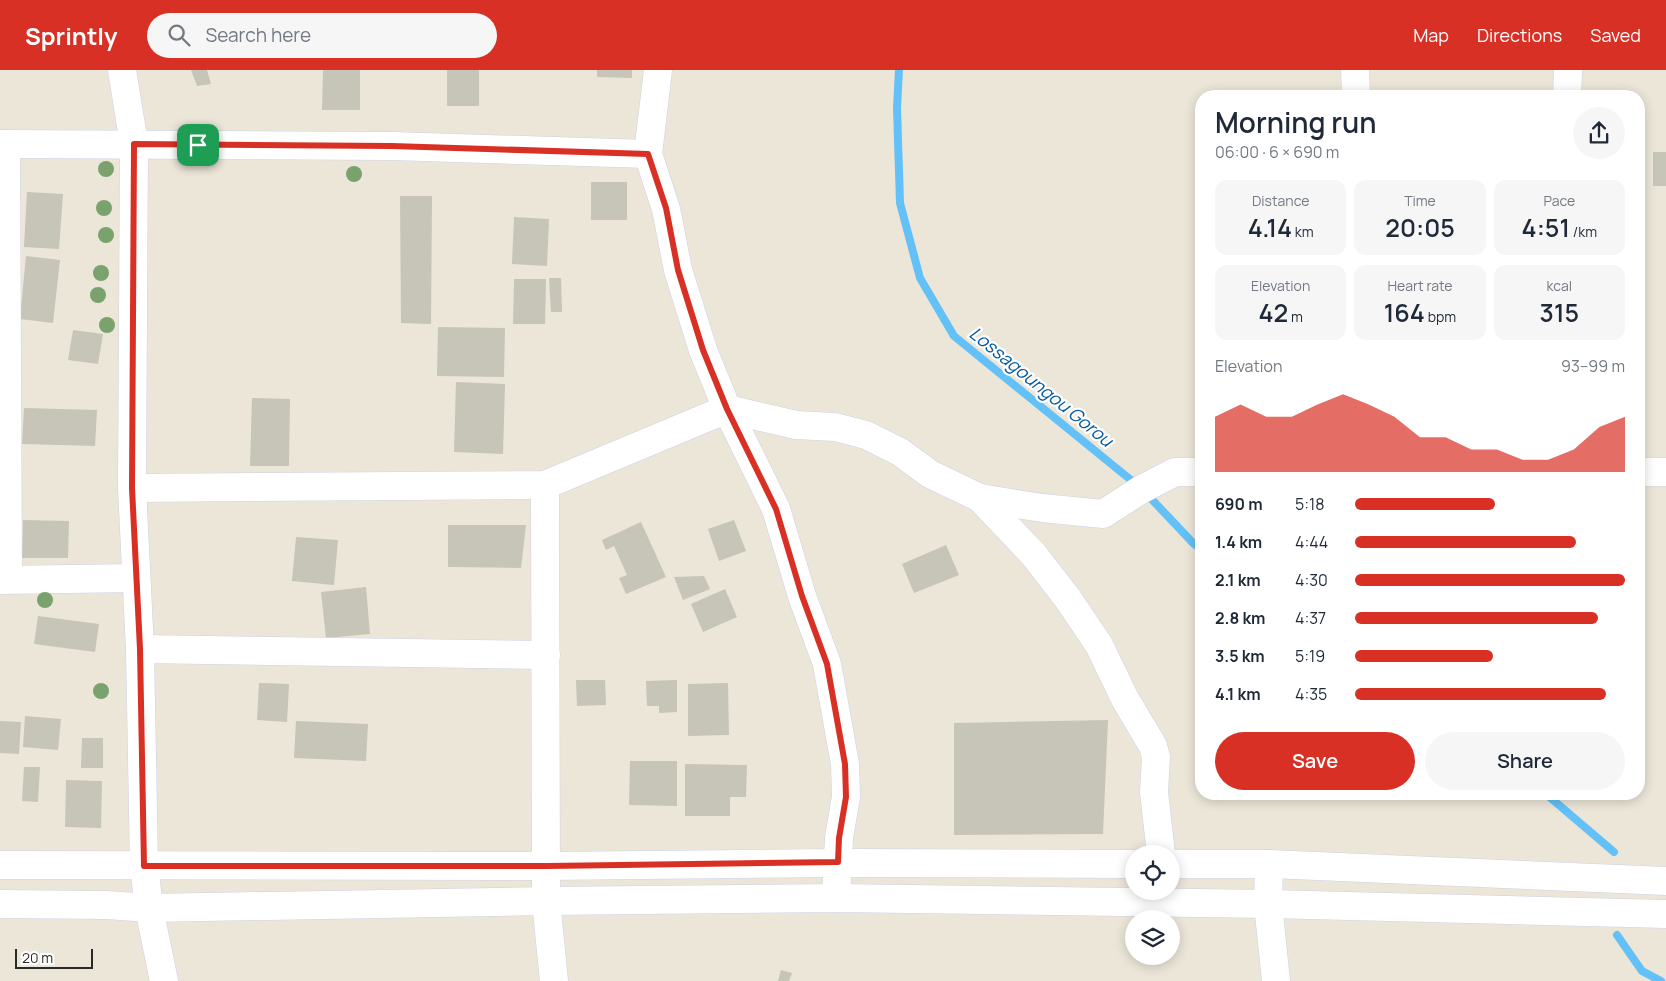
<!DOCTYPE html>
<meta charset="utf-8">
<style>
body{margin:0;font-family:Manrope,sans-serif;background:#f6f6f7;color:#1f2937;height:100vh;display:flex;flex-direction:column;font-size:19px;white-space:nowrap}
*{box-sizing:border-box;margin:0}
p{font-size:16px;color:#747a83}
.icon{flex:none;width:28px;height:28px;fill:none;stroke:currentColor;stroke-width:2;stroke-linecap:round;stroke-linejoin:round}
.map{position:relative;flex:1;overflow:hidden}
.panel{position:absolute;left:1195px;top:20px;width:450px;height:710px;display:flex;flex-direction:column;background:#fff;border-radius:20px;box-shadow:0 2px 12px #0003}
.panel>*{flex:none}
.controls{position:absolute;left:1125px;top:775px;display:grid;gap:10px}
.controls a{display:grid;place-items:center;width:55px;height:55px;border-radius:50%;background:#fff;box-shadow:0 2px 12px #0003;font-size:25px}
.scale{position:absolute;left:15px;bottom:12px;width:78px;box-sizing:border-box;padding-left:5px;border:2px solid #292929;border-top:0;font-size:14px;line-height:18px;white-space:nowrap;color:#292929;-webkit-text-stroke:4px #fff;paint-order:stroke}
.pin{position:absolute;display:grid;place-items:center;width:42px;height:42px;color:#fff;margin:-21px;border-radius:10px;box-shadow:0 2px 8px #0006}
.round{display:grid;place-items:center;flex:none;width:52px;height:52px;border-radius:26px;background:#f6f6f7}
.head{display:flex;align-items:center;justify-content:space-between;height:85px;padding:0 20px}
h1{font-size:28px;font-weight:600;line-height:38px}
.metrics{display:grid;grid-template-columns:repeat(3,1fr);gap:8px;height:85px;padding:5px 20px}
.metrics div{display:grid;align-content:center;border-radius:12px;background:#f6f6f7;text-align:center}
.metrics b{font-size:25px;font-weight:600}
.metrics small{font-size:14px;font-weight:400}
.metrics p{font-size:14px}
.chart{height:140px;padding:10px 20px}
.chart p{display:flex;justify-content:space-between}
.chart svg{width:100%;height:90px;margin-top:5px;fill:#d93025;opacity:.7}
.primary-button{display:flex;gap:10px;margin-top:auto;padding:10px 20px}
.primary-button a{flex:1;height:58px;border-radius:30px;background:#d93025;color:#fff;font-size:20px;font-weight:600;line-height:58px;text-align:center}
.primary-button a+a{background:#f6f6f7;color:#1f2937}
ul{padding:0 20px;list-style:none;font-size:16px}
li{display:grid;grid-template-columns:80px 60px 1fr;align-items:center;height:38px}
li i{height:12px;border-radius:6px;background:#d93025}
header{display:flex;align-items:center;gap:30px;box-sizing:border-box;height:70px;padding:0 25px;background:#d93025;color:#fff}
header strong{font-size:24px}
nav{display:flex;gap:28px;margin-inline-start:auto;font-size:18px}
.search{width:350px;height:45px;background:#f6f6f7;display:flex;align-items:center;gap:12px;box-sizing:border-box;padding:0 18px;border-radius:28px;color:#747a83;font-size:19px}
.map>svg:first-child{display:block}
</style>
<header>
<strong>Sprintly</strong>
<div class="search"><svg class="icon" aria-label="search" viewBox="0 0 24 24"><circle cx="10" cy="10" r="6"/><path d="M15 15l6 6"/></svg>Search here</div>
<nav><a>Map</a><a>Directions</a><a>Saved</a></nav>
</header>
<div class="map">
<svg width="1666" height="911" viewBox="0 0 1666 911">
<rect width="100%" height="100%" fill="#ece6d9"/>
<g fill="none" stroke-linecap="round" stroke-linejoin="round">
<!-- stream -->
<g stroke="#63c1f8" stroke-width="8">
<path d="M899,0L897,38L900,133L920,208L954,266L1142,419L1193,473L1201,479"/>
<path d="M1546,724L1614,782"/>
<path d="M1617,865L1642,901L1661,911"/>
</g>
</g>
<!-- building -->
<g fill="#c7c4b8">
<path d="M191,0H207L211,14L197,16Z"/>
<path d="M323,0H360V40H322Z"/>
<rect x="447" y="0" width="32" height="36"/>
<path d="M597,0H632V8L597,7Z"/>
<rect x="1653" y="82" width="13" height="34"/>
<rect x="591" y="112" width="36" height="38"/>
<path d="M27,122L63,124L59,179L24,177Z"/>
<path d="M400,126H432L431,254L401,253Z"/>
<path d="M514,147L549,149L547,196L512,194Z"/>
<path d="M26,186L60,190L53,253L20,249Z"/>
<path d="M549,208H561L562,242H551Z"/>
<path d="M514,209H546L545,254H513Z"/>
<path d="M438,257L505,258L504,307L437,306Z"/>
<path d="M73,260L103,264L98,294L68,290Z"/>
<path d="M456,312L505,314L503,384L454,382Z"/>
<path d="M252,328L290,329L289,396H250Z"/>
<path d="M24,338L97,340L95,376L22,374Z"/>
<path d="M23,450L69,451L68,488H22Z"/>
<path d="M734,450L746,481L719,491L708,459Z"/>
<path d="M641,452L666,507L626,524L619,508L627,505L614,476L606,480L602,470Z"/>
<path d="M448,455H526L521,498L448,497Z"/>
<path d="M296,467L338,470L334,515L292,511Z"/>
<path d="M946,475L959,505L914,523L902,494Z"/>
<path d="M704,506L710,519L683,530L674,507Z"/>
<path d="M366,517L370,564L326,568L321,522Z"/>
<path d="M725,519L737,547L703,562L691,534Z"/>
<path d="M38,546L99,554L95,582L34,574Z"/>
<path d="M576,610H605L606,635L577,636Z"/>
<path d="M677,610V642L659,643V636H647L646,611Z"/>
<path d="M259,613L289,614L287,652L257,650Z"/>
<path d="M728,613L729,665L688,666V614Z"/>
<path d="M25,646L61,649L58,680L23,677Z"/>
<path d="M1108,650L1103,764L954,765V653Z"/>
<path d="M0,651L21,652L19,684L0,683Z"/>
<path d="M296,651L368,654L366,691L294,688Z"/>
<path d="M82,668H103V698H81Z"/>
<path d="M630,691H677V736L629,735Z"/>
<path d="M685,694L747,695L746,727H730V746H685Z"/>
<path d="M24,697H40L38,732L22,731Z"/>
<path d="M66,710L102,711L101,758L65,757Z"/>
<path d="M781,900L792,903L789,911H778Z"/>
</g>
<g fill="none" stroke-linecap="round" stroke-linejoin="round">
<!-- minor casing -->
<g stroke="#ced0e3" stroke-width="29">
<g id="minor">
<path d="M122,0L134,74L132,418L140,579L144,796L149,838L164,911"/>
<path d="M1355,0L1356,26"/>
<path d="M1567,26L1568,0"/>
<path d="M0,74L392,76L648,84L666,139L678,200L703,280L727,339L776,439L802,526L827,594L845,694L846,727L839,768L836,828"/>
<path d="M6,74L8,509"/>
<path d="M648,84L658,0"/>
<path d="M1639,402H1666"/>
<path d="M545,415L546,831L554,911"/>
<path d="M132,418L545,415L727,339L796,355L835,357L866,365L900,382L930,404L980,428L1034,485L1068,529L1099,575L1125,629L1153,676L1156,687L1154,722L1161,784"/>
<path d="M980,428L1042,438L1103,444L1142,419L1175,402H1201"/>
<path d="M0,510L136,508"/>
<path d="M140,579L546,585"/>
<path d="M1269,794L1268,834L1276,911"/>
</g>
</g>
<!-- secondary casing -->
<g stroke="#ced0e3" stroke-width="29">
<g id="secondary">
<path d="M1171,794H1269L1666,811"/>
<path d="M0,795L547,796L838,793L1134,794"/>
<path d="M0,834L107,835L149,838L546,831L836,828L1268,834L1666,844"/>
</g>
</g>
<!-- minor -->
<use href="#minor" stroke="#fff" stroke-width="28"/>
<!-- secondary -->
<use href="#secondary" stroke="#fff" stroke-width="28"/>
</g>
<!-- trees -->
<g fill="#7aa26d">
<circle cx="106" cy="99" r="8"/>
<circle cx="354" cy="104" r="8"/>
<circle cx="104" cy="138" r="8"/>
<circle cx="106" cy="165" r="8"/>
<circle cx="101" cy="203" r="8"/>
<circle cx="98" cy="225" r="8"/>
<circle cx="107" cy="255" r="8"/>
<circle cx="45" cy="530" r="8"/>
<circle cx="101" cy="621" r="8"/>
</g>
<g fill="none" stroke-linecap="round" stroke-linejoin="round">
<!-- route casing -->
<g stroke="#fff" stroke-width="10">
<path id="route" d="M134,74L392,76L648,84L666,138L678,200L703,280L727,339L776,439L802,526L827,594L845,694L846,727L839,768L838,792L547,796H144L140,579L132,418Z"/>
</g>
<!-- route -->
<use href="#route" stroke="#d93025" stroke-width="6"/>
</g>
<g text-anchor="middle" stroke-width="4.5" stroke-linejoin="round" paint-order="stroke">
<!-- water labels -->
<g font-size="18" font-style="italic" fill="#035ba3" stroke="#fff">
<text transform="translate(1041 317) rotate(39)" y="6">Lossagoungou Gorou</text>
</g>
</g>
</svg>
<div class="controls">
<a><svg class="icon" aria-label="locate" viewBox="0 0 24 24"><circle cx="12" cy="12" r="6"/><path d="M12 2v4M12 18v4M2 12h4M18 12h4"/></svg></a>
<a><svg class="icon" aria-label="layers" viewBox="0 0 24 24"><path d="M12 4l9 5-9 5-9-5zM3 14l9 5 9-5"/></svg></a>
</div>
<div class="scale">20 m</div>
<div class="pin" style="left:198px;top:75px;background:#1e9e55"><svg class="icon" aria-label="arrive" viewBox="0 0 24 24"><path d="M6 21V4h12l-3 4 3 4H6"/></svg></div>
<section class="panel">
<div class="head"><div><h1>Morning run</h1><p>06:00 · 6 × 690 m</p></div><a class="round"><svg class="icon" aria-label="share" viewBox="0 0 24 24"><path d="M12 15V3M7 8l5-5 5 5M5 13v7h14v-7"/></svg></a></div>
<div class="metrics">
<div><p>Distance</p><b>4.14<small> km</small></b></div>
<div><p>Time</p><b>20:05</b></div>
<div><p>Pace</p><b>4:51<small> /km</small></b></div>
</div>
<div class="metrics">
<div><p>Elevation</p><b>42<small> m</small></b></div>
<div><p>Heart rate</p><b>164<small> bpm</small></b></div>
<div><p>kcal</p><b>315</b></div>
</div>
<div class="chart"><p><span>Elevation</span>93–99 m</p>
<svg viewBox="0 0 160 44" preserveAspectRatio="none"><path d="M0 44V17L10 11L20 17L30 17L40 11L50 6L60 11L70 17L80 27L90 27L100 33L110 33L120 38L130 38L140 33L150 22L160 17V44z"/></svg>
</div>
<ul>
<li><b>690 m</b>5:18<i style="width:52%"></i></li>
<li><b>1.4 km</b>4:44<i style="width:82%"></i></li>
<li><b>2.1 km</b>4:30<i style="width:100%"></i></li>
<li><b>2.8 km</b>4:37<i style="width:90%"></i></li>
<li><b>3.5 km</b>5:19<i style="width:51%"></i></li>
<li><b>4.1 km</b>4:35<i style="width:93%"></i></li>
</ul>
<div class="primary-button"><a>Save</a><a>Share</a></div>
</section>
</div>
